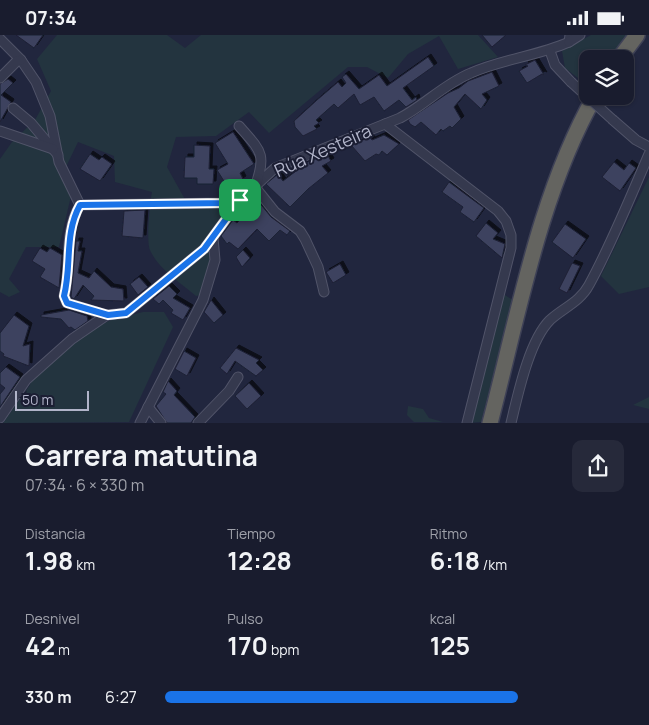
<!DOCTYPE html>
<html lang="es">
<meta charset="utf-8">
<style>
body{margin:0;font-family:Manrope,sans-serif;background:#26293a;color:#f1f3f6;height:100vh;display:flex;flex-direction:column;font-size:19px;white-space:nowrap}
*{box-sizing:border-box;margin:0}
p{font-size:16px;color:#9fa1aa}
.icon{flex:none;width:28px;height:28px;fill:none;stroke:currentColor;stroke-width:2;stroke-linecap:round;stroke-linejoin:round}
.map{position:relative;height:388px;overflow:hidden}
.details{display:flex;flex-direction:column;background:#191c2e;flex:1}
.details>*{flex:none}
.fabs{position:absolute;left:579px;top:15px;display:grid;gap:10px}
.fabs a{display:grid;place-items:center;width:55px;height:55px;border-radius:10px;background:#191c2e;box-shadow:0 1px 4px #0004,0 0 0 1px #373a4a;font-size:25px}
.scale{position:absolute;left:15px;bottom:12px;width:74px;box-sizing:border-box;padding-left:5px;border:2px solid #b1b4c9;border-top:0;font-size:14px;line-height:18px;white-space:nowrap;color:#b1b4c9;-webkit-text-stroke:4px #1b1e33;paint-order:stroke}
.pin{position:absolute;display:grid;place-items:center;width:42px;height:42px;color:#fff;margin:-21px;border-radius:10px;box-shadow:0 2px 8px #0006}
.round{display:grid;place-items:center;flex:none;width:52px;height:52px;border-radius:10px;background:#26293a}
.head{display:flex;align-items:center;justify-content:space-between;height:85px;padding:0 25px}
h1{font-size:28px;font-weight:700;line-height:38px}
.figures{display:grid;grid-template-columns:repeat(3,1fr);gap:8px;height:85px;padding:5px 25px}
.figures div{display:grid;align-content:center}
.figures b{font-size:25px;font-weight:700}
.figures small{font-size:14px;font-weight:400}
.figures p{font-size:14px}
ul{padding:0 25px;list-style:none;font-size:16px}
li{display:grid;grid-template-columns:80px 60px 1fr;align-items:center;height:38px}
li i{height:12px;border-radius:6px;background:#1a73e8}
.status{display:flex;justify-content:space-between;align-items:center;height:35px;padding:0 25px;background:#191c2e;direction:ltr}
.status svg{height:14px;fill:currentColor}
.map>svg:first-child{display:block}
</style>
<div class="status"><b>07:34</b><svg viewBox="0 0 49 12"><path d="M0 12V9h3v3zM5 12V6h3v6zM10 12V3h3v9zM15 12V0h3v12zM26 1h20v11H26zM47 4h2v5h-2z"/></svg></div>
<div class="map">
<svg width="649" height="388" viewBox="0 0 649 388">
<defs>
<filter id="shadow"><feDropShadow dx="3" dy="-3" stdDeviation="0" flood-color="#0009"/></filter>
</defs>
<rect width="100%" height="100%" fill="#21263e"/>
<!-- green -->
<g fill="#23343f">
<path d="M57,0H167L185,13L201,0H478L498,22L458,34L439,1L408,19L388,43L367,32H348L269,98L249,77L216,101L176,102L167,132L187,168L219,171L225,180L213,203L215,225L205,259L196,261C181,248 158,234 150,215C146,206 150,168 152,157L115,147L114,121L78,107L64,136L71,161L59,212H26L9,244L20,257L9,262L0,257V124L12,107L35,85L51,56L37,24Z"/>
<path d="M591,0H627L608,24H588L587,50L565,33L562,16Z"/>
<path d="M649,142V252L619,259L601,241Z"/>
<path d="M500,257L513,265L481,387L467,388Z"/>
<path d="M143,277H164L173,292L129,387L3,388L30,350L32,340L72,304L111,285Z"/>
<path d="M649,362V374L633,370Z"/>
<path d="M408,371L423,374L429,383L443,387H414L407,380Z"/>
</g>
<!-- building -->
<g fill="#3d425e" stroke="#1d2035" filter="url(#shadow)">
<path d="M16,0H43L34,13Z"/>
<path d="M482,0H506L492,12Z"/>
<path d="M428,22L434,31L403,53L412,65L416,62L417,65L406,72L399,65L384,76L374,62L360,70L354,59L338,73L334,69L316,85L319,88L314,91L317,94L303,101L295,92L294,86L317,65L338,47L342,52L346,48L342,42L346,39L359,54L379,40L387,51Z"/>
<path d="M535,25L544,40L542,39L527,48L519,36L528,31L525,30Z"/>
<path d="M492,37L499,51L482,59L487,65L481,74L465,59L454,72L461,84L452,93L450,91L443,96L441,94L436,100L421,87L415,92L410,89L408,85L448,58L459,53L468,46Z"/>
<path d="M8,44L13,48L1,60L11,67L0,87V49Z"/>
<path d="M233,97L254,129L240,138L243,144L230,152L227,151L217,135L228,129L215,108Z"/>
<path d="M384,100L399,109L387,120L382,116L379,120L376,119L365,126L351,110L370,102L372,105Z"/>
<path d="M194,110L210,111L209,134H214L213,149H197V143H184L185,122H194Z"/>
<path d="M90,119L99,125L102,122L112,129L100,146L80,134Z"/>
<path d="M327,119L331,126L322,131L328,138L308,154L290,172L266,149L278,139L283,146L309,126Z"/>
<path d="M614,127L624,135L629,128L636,133L620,156L602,142Z"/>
<path d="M449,147L484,173L474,187L460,177L463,172L442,157Z"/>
<path d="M258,166L271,182L290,196L287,200L280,195L269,206L257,194L238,214L229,207L227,209L221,201L233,185L237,188Z"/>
<path d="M145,175L143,203L122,201L124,176Z"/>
<path d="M486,188L498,198L493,204L505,209L502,223L476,201Z"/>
<path d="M565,189L586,204L573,223L552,207Z"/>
<path d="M76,206H80L78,216H82L78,238L89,243L94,236L111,252L123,254L124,266L91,265L94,261L83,250L74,264L71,262Z"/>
<path d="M40,213L47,217L50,213L62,220L59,253L40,242L45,234L32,226Z"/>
<path d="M243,215L250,223L242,232L236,222Z"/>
<path d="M572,228L580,231L567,258L559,254Z"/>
<path d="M340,229L346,240L333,248L326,237Z"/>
<path d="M139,242L148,252L138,260L130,249Z"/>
<path d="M169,251L177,259L173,263L190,273L183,285L171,278L173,275L163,265L159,269L153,264Z"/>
<path d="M211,265L223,280L214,288L204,277Z"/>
<path d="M69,275L87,281L88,286L75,295L71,292L69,293L61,284L41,282V280Z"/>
<path d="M14,280L29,291L23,311L30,309L29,331L3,321L4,319L0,316V298Z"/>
<path d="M236,313L259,325L256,328L263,335L256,341L235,326L227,339L220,333Z"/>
<path d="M184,316L196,323L187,341L175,334Z"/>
<path d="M6,332L20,342L0,372V359L5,353L0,349V338Z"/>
<path d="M168,346L177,356L174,360L195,382L191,388H167L156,371L166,359L163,357Z"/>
<path d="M249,348L261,361L247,374L235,361Z"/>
</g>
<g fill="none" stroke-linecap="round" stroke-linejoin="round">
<!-- minor casing -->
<g stroke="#515469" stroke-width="11">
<g id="minor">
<path d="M0,4L21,25L36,47L50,81L59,127L80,170C63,199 72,230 64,261L67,268L107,280L126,278L204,214L240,165L275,133L400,83C425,70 444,49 471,38C502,24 538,21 569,7L570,0"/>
<path d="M569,7L580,0"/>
<path d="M550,16L555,30L571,47"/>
<path d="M0,43L17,26L21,25"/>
<path d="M13,73L31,88L58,120"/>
<path d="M613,85L636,105L649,112"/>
<path d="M385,89L498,176L506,186L511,200V213L467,388"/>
<path d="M239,91C261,116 267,119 255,152L275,177L300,196L305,204L318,232L324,257"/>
<path d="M0,96L53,114"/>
<path d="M80,170L225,168L240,165"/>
<path d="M148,372L161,388"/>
<path d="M0,383L26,345L72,304L107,280"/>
<path d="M140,388L203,265L215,225L213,203"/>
<path d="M198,388L229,356L238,342"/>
<path d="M511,388C518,359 529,306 550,285C563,273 580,267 589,250C612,208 630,163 649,119"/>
</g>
</g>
<!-- trunk casing -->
<g stroke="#3e4156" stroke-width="18">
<g id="trunk">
<path d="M619,24L637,0"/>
<path d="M490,388C518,281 540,157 595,61"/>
</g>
</g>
<!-- minor -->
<use href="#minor" stroke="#35394e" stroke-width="9"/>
<!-- trunk -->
<use href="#trunk" stroke="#646460" stroke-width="15"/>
<!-- minor-bridge casing -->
<g stroke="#515469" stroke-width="11" stroke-linecap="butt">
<path id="minor-bridge" d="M571,47L613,85"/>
</g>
<!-- minor-bridge -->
<use href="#minor-bridge" stroke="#35394e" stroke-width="9"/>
</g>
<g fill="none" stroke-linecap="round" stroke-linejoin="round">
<!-- route casing -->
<g stroke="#fff" stroke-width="10">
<path id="route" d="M240,165L204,214L126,278L108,280L67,268L64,261C72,230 64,199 80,170L225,168Z"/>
</g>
<!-- route -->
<use href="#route" stroke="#1a73e8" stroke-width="6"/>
</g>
<g text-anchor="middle" stroke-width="4" stroke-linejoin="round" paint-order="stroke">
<!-- street labels -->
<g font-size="18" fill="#b1b4c9" stroke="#1b1e33">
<text transform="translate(323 116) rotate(-24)" y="6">Rúa Xesteira</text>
</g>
</g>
</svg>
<div class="fabs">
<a><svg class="icon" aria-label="layers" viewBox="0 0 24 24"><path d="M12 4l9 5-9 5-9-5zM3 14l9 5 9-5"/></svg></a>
</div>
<div class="scale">50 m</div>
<div class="pin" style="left:240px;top:165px;background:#1e9e55"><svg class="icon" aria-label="arrive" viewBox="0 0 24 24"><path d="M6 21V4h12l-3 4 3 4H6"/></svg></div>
</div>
<section class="details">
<div class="head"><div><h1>Carrera matutina</h1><p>07:34 · 6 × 330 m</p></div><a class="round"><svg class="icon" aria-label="share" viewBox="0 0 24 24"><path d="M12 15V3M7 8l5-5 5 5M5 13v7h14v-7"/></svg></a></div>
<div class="figures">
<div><p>Distancia</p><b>1.98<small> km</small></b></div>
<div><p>Tiempo</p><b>12:28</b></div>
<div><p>Ritmo</p><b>6:18<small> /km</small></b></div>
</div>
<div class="figures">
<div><p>Desnivel</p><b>42<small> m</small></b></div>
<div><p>Pulso</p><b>170<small> bpm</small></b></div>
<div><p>kcal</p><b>125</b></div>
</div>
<ul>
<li><b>330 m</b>6:27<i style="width:77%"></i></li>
</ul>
</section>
